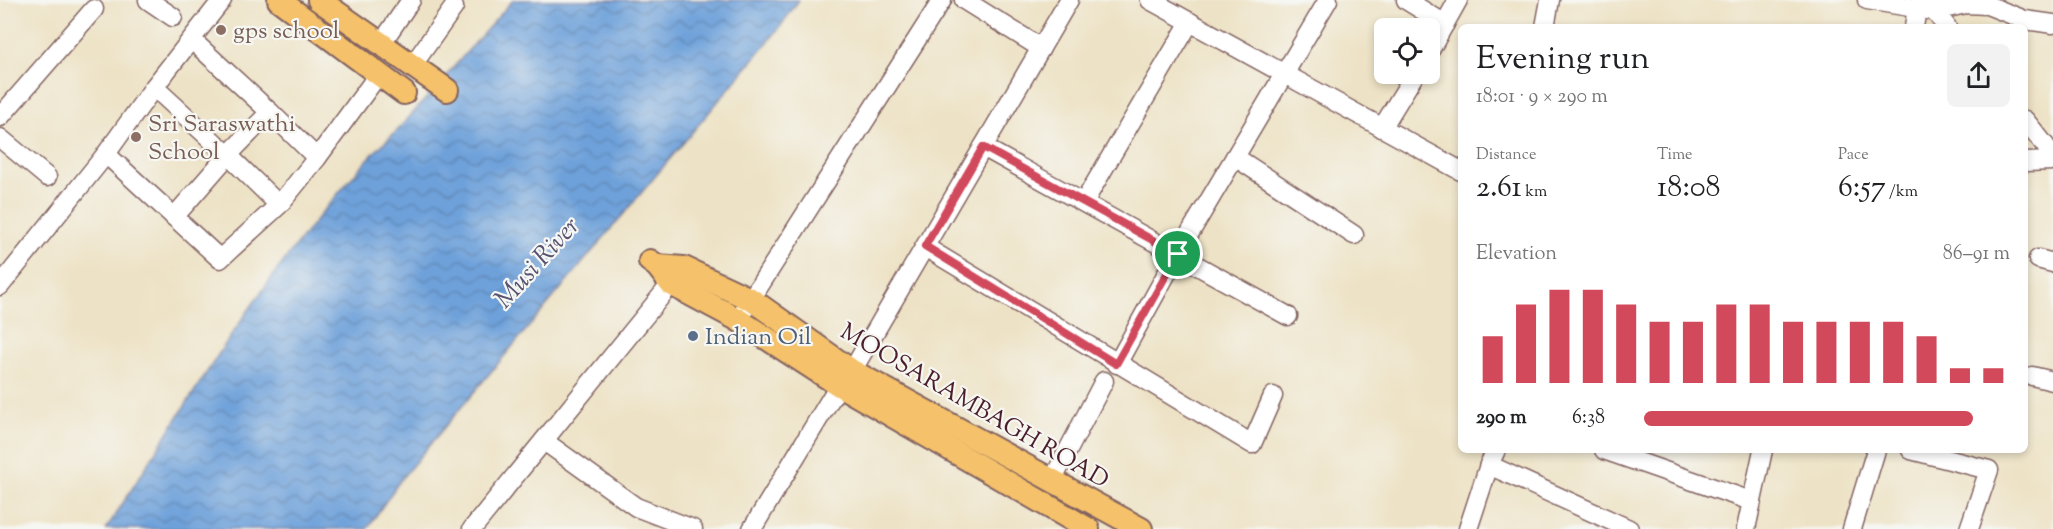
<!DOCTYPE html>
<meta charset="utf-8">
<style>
body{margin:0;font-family:"Sorts Mill Goudy",serif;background:#f2f2f2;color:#202124;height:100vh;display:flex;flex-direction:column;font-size:22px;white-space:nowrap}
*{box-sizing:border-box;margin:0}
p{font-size:20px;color:#757577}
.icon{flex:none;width:33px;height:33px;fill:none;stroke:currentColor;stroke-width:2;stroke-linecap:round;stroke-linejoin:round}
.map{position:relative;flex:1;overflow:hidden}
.sheet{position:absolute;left:1458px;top:24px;width:570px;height:429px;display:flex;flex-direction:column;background:#fff;border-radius:9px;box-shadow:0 3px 9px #0003}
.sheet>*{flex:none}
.buttons{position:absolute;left:1374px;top:18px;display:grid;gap:12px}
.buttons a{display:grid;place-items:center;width:66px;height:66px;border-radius:9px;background:#fff;box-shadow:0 3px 9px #0003;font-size:30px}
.pin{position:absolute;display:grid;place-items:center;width:51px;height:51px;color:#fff;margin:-26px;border:3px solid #fff;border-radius:50%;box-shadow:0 2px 6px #0007}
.round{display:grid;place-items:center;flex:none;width:63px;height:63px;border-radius:9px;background:#f2f2f2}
.overview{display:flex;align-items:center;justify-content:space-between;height:102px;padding:0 18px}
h1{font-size:33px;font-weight:600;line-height:45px}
.stats{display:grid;grid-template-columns:repeat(3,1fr);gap:9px;height:102px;padding:6px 18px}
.stats div{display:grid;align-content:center}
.stats b{font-size:30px;font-weight:600}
.stats small{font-size:16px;font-weight:400}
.stats p{font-size:16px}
.chart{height:168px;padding:12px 18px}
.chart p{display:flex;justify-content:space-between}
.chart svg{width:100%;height:108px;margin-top:6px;stroke:#d1495b;stroke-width:6}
ul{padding:0 18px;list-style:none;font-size:20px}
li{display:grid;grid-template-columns:96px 72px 1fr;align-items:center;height:45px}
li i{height:15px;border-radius:8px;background:#d1495b}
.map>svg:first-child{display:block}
</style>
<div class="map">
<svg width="2053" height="529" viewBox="0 0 2053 529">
<defs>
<pattern id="water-waves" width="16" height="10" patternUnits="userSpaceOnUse" patternTransform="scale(1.5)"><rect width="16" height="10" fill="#6ea1da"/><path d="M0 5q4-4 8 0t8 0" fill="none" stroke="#5c83b1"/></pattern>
</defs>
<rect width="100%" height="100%" fill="#f6f6f2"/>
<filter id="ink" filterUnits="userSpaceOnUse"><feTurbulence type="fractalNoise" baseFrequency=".0167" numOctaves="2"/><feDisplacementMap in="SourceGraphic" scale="12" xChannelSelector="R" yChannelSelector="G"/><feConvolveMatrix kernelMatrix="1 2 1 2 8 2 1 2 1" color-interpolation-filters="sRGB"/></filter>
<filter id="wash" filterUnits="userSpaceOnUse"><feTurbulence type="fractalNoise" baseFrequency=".008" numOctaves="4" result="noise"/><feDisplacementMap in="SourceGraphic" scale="24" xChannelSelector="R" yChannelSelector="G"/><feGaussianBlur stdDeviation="1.35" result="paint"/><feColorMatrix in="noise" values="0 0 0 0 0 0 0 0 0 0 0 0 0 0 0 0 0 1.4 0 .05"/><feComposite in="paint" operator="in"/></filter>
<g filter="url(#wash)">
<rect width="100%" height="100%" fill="#ede2c5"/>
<!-- water -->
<path fill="url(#water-waves)" stroke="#5c6082" stroke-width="1.5" d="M513,0H799L777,31L716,104L401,479L367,529H106C177,421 242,308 326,208C349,181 370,154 397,131Z"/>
</g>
<g filter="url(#ink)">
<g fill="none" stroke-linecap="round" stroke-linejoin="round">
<!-- minor casing -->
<g stroke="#836361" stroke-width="21">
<g id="minor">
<path d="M148,0L173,17"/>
<path d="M964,0L1041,48"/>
<path d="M1150,0L1461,171"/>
<path d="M1406,0L1445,24"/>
<path d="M1867,0L1934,11L1966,4L1987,5L2025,20L2053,24"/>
<path d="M1934,11L1947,27"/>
<path d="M1545,27L1550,0"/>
<path d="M1914,27L1917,8"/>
<path d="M192,40L270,112L317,158"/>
<path d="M381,44L411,0"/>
<path d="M1430,50L1458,0"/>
<path d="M412,66L454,7"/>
<path d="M154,87L228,155L279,205"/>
<path d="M0,117L94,9"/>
<path d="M2025,120L2045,145L2053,159"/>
<path d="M1382,128L1415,74"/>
<path d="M0,138L47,177"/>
<path d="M983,147L1288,316"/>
<path d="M106,154L220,259L279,205L317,158L378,75"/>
<path d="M1235,157L1354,235"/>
<path d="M2025,162L2053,161"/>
<path d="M1084,202L1190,22"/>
<path d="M174,217L228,155L270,112"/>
<path d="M925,247L1252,444L1273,396"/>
<path d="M2038,259L2053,263"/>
<path d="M0,286L106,154L154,87L222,0"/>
<path d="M744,310L942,0"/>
<path d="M1117,364L1178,253L1328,0"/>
<path d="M852,371L1069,0"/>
<path d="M2032,376L2053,381"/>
<path d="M544,441L636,507L693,529"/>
<path d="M1604,450L1751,501"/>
<path d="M1911,450L1989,470L1969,529"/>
<path d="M1489,465L1629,529"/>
<path d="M1052,481L1104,381"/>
<path d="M472,529L679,274"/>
<path d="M752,529L839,385"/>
<path d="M1468,529L1489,465L1496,450"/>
<path d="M1746,529L1763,450"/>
<path d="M1852,529L1876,450"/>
</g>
</g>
<!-- major casing -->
<g stroke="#836361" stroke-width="26">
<g id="major">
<path d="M279,0L404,93"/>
<path d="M319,0L447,90"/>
<path d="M650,261L657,266L671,284L737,319L839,385L1088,529"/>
<path d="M657,266L684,268L752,300L852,371L1141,529"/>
</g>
</g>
<!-- minor -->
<use href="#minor" stroke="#fff" stroke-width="18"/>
<!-- major -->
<use href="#major" stroke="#f5c16b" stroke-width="22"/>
</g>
</g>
<g fill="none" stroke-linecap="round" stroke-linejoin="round" filter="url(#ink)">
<!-- route casing -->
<g stroke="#fff" stroke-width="12">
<path id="route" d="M983,147L1178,254L1116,364L925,246Z"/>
</g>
<!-- route -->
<use href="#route" stroke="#d1495b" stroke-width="8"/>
</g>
<!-- markers -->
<g fill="#8d6e63" stroke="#f6f6f2" stroke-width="2">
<circle cx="221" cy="30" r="6"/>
<circle cx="136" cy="137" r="6"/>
</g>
<circle fill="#5c6f8a" stroke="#f6f6f2" stroke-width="2" cx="693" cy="336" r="6"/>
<g text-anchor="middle" stroke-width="4.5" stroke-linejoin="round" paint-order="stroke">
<!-- education labels -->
<g font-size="24" fill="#785e54" stroke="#f6f6f2" text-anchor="start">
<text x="233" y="38">gps school</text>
<text x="148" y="131">Sri Saraswathi<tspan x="148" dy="28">School</tspan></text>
</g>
<!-- service labels -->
<g font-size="24" fill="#4e5e75" stroke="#f6f6f2" text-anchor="start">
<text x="705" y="344">Indian Oil</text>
</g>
<!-- street labels -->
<g font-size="24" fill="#4a1f2b" stroke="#f6f6f2">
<text transform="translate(975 405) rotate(30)" y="8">MOOSARAMBAGH ROAD</text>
</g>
<!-- water labels -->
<g font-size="26" font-style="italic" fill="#585371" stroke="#f6f6f2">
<text transform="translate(536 262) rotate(-48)" y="9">Musi River</text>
</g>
</g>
</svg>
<div class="buttons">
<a><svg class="icon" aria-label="locate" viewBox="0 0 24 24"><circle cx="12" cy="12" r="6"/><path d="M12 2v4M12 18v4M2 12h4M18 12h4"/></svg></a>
</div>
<div class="pin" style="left:1178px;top:254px;background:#1e9e55"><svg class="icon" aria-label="arrive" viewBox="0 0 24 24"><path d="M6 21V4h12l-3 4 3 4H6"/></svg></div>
<section class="sheet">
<div class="overview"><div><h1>Evening run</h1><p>18:01 · 9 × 290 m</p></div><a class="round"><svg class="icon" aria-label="share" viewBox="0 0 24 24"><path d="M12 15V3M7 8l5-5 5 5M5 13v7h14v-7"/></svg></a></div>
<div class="stats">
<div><p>Distance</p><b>2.61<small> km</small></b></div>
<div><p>Time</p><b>18:08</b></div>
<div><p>Pace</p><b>6:57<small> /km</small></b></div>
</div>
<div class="chart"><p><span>Elevation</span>86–91 m</p>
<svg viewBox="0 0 160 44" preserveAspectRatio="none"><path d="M5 44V25M15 44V12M25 44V6M35 44V6M45 44V12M55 44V19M65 44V19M75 44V12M85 44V12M95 44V19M105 44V19M115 44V19M125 44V19M135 44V25M145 44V38M155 44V38"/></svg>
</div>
<ul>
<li><b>290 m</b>6:38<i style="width:90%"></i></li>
</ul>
</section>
</div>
